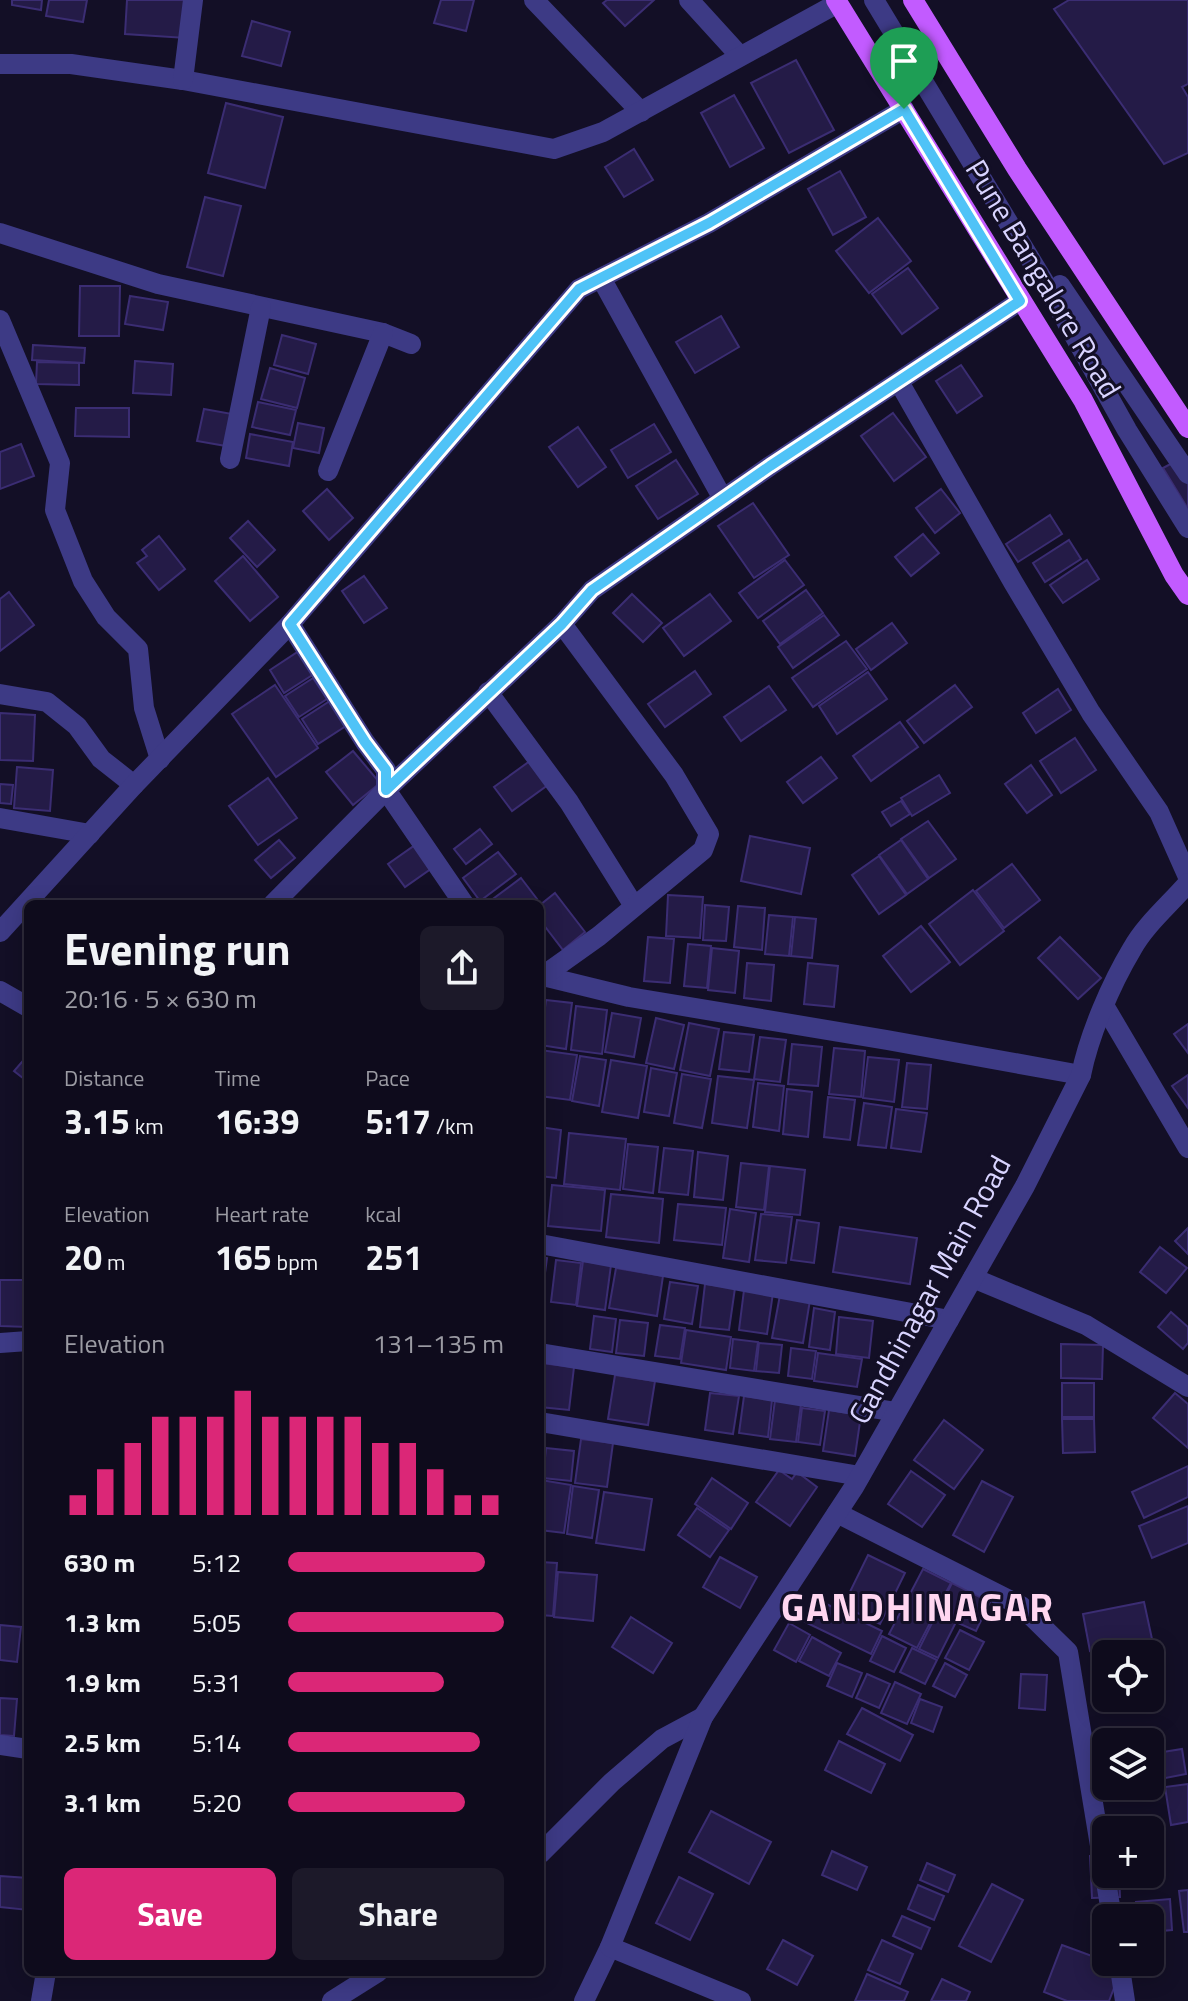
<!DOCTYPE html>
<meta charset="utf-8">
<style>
body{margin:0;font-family:"Titillium Web",sans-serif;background:#1c1929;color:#f1f3f6;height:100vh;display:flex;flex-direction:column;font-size:30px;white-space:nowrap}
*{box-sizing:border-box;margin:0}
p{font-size:26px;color:#9b9ba3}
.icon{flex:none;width:44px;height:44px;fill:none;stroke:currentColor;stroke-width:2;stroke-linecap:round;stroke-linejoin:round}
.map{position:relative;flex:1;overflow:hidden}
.side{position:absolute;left:24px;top:900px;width:520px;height:1076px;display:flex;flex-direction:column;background:#0e0b1c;border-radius:12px;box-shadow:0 4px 20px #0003,0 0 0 2px #2e2b3b}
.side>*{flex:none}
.tools{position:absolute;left:1092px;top:1640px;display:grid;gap:16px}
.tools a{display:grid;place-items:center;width:72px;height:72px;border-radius:12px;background:#0e0b1c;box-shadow:0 4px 20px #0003,0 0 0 2px #2e2b3b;font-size:40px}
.pin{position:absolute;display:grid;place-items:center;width:68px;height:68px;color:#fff;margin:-82px -34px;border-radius:50% 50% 50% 0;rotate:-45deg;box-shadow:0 0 8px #0007}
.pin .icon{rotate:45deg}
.round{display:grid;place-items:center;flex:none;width:84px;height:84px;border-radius:12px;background:#1c1929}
.head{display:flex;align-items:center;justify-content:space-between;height:136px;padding:0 40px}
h1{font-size:44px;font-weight:700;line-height:60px}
.metrics{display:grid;grid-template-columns:repeat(3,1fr);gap:12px;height:136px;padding:8px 40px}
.metrics div{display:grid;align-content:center}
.metrics b{font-size:34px;font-weight:700}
.metrics small{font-size:22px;font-weight:400}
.metrics p{font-size:22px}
.chart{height:224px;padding:16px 40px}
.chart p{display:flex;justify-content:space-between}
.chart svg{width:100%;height:144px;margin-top:8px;stroke:#db2777;stroke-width:6}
.action{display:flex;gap:16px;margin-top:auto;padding:16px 40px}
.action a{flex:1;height:92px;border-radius:12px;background:#db2777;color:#fff;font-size:32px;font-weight:700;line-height:92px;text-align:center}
.action a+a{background:#1c1929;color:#f1f3f6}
ul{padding:0 40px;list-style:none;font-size:26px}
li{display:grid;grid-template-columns:128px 96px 1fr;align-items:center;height:60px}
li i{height:20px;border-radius:10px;background:#db2777}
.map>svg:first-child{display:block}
</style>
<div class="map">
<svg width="1188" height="2001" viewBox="0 0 1188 2001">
<rect width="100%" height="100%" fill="#130f26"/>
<!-- building -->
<g fill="#241b47" stroke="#3b2d73" stroke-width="2">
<path d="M12,0H42L41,10L12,5Z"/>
<path d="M49,0H87L83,22L46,16Z"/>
<path d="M127,0H188L186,38L125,34Z"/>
<path d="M441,0H474L466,31L434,23Z"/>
<path d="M607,0H654L625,26L603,3Z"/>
<path d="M1069,0H1188V84L1182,87L1188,97V153L1164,164L1054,9Z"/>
<path d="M252,21L290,32L281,66L242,56Z"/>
<path d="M796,60L834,130L789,153L751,83Z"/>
<path d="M734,95L764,148L730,167L701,113Z"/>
<path d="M226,103L283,117L265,188L208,173Z"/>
<path d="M634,149L653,180L624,197L605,167Z"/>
<path d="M840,171L866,217L833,235L808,189Z"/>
<path d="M205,197L241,206L223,276L187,267Z"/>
<path d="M878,218L911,261L869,293L836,251Z"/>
<path d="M908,268L938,308L902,334L872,294Z"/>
<path d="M80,286H120L119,336H79Z"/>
<path d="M130,296L168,302L163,330L125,324Z"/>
<path d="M721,316L739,347L695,373L676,342Z"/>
<path d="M282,335L316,344L308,374L274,365Z"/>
<path d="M33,345L85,348L84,363L32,360Z"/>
<path d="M135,361L173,364L171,395L133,393Z"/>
<path d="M37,362L79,363V385L36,384Z"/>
<path d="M961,365L982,396L957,413L936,381Z"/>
<path d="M270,368L305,378L297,408L261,399Z"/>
<path d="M258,402L296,410L290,435L252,427Z"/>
<path d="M76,408H129V437L75,436Z"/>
<path d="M204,409L232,414L226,446L197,441Z"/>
<path d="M893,413L926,457L894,481L861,436Z"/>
<path d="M298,423L324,428L319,453L293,448Z"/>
<path d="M654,424L671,452L628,478L611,450Z"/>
<path d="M578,427L606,467L578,487L549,447Z"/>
<path d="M250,434L293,442L289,466L246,458Z"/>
<path d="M21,444L34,476L0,489V452Z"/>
<path d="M676,460L698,494L658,519L636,486Z"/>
<path d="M1176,461L1188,480V509L1163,468Z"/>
<path d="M327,489L353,518L329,540L303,511Z"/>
<path d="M941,489L960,513L935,533L916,508Z"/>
<path d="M753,503L789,555L754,578L718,526Z"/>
<path d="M1050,515L1062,534L1018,562L1006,544Z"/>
<path d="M248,521L275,550L257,567L230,538Z"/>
<path d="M923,534L939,553L911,576L895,557Z"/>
<path d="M159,536L185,569L159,590L137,563L147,556L142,550Z"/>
<path d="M1069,540L1081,559L1045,582L1033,563Z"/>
<path d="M243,556L278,597L250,621L215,581Z"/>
<path d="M785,560L804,585L758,618L739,593Z"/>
<path d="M1087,560L1099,579L1063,603L1050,585Z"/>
<path d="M364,576L387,608L364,623L342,591Z"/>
<path d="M806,590L823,613L780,644L763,621Z"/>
<path d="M9,592L34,625L0,651V599Z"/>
<path d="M632,594L662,623L643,642L613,613Z"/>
<path d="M710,594L731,621L684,656L663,628Z"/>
<path d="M824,615L839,635L793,668L778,647Z"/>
<path d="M892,623L907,643L871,670L856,649Z"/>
<path d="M846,641L867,669L813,707L792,678Z"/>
<path d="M299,651L314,674L284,693L270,670Z"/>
<path d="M695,671L711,694L665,727L648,704Z"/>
<path d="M868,672L887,699L837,734L819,706Z"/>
<path d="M313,678L327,699L299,717L285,696Z"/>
<path d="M275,685L318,748L276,777L232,714Z"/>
<path d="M955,685L972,707L924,743L907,721Z"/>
<path d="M769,686L786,710L741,741L724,717Z"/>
<path d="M1058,689L1071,710L1036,733L1023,713Z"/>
<path d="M333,699L349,724L318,744L302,719Z"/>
<path d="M0,713L35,715L33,761L0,760Z"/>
<path d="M900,722L918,747L871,781L853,756Z"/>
<path d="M1075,738L1096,770L1061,793L1040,761Z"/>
<path d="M353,751L380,783L353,805L326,772Z"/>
<path d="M821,757L837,778L803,803L787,782Z"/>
<path d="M534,758L552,782L512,811L494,787Z"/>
<path d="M1031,765L1052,795L1027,813L1005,784Z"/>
<path d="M17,767L53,770L50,811L14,808Z"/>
<path d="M939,775L950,793L912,816L901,798Z"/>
<path d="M268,778L297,818L258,845L229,806Z"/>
<path d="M0,784L13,785L11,804L0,803Z"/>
<path d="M901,801L910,814L891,826L882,812Z"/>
<path d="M928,821L956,859L929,878L901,839Z"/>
<path d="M480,829L492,844L466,864L454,849Z"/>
<path d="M750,836L810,848L801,894L741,881Z"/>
<path d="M279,840L295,858L271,878L255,860Z"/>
<path d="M901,840L928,879L907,894L879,855Z"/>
<path d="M418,843L435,866L405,887L388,864Z"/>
<path d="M498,852L516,874L480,901L463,878Z"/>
<path d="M879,856L906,895L879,914L852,875Z"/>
<path d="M1012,864L1040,900L1004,928L976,891Z"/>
<path d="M521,878L537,899L530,904H486Z"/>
<path d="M973,890L1004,931L960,965L929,924Z"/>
<path d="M555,893L585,932L563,950L540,920V905Z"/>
<path d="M668,895L703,897L700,938L666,936Z"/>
<path d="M705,905L729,907L726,941L703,940Z"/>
<path d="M738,906L765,908L762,950L734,947Z"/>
<path d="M769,915L793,917L789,956L765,954Z"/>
<path d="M795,917L816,919L812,958L791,956Z"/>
<path d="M921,926L950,962L911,992L883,956Z"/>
<path d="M648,937L674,939L670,983L644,981Z"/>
<path d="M1060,937L1101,978L1078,999L1038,958Z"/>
<path d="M688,944L711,946L707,988L684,986Z"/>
<path d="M712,948L739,951L735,993L708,990Z"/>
<path d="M747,963L774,965L771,1001L744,998Z"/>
<path d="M808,963L838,966L834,1007L804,1004Z"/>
<path d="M546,1000L572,1003L566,1049L540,1045Z"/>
<path d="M576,1006L607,1010L602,1054L571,1050Z"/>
<path d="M612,1013L641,1018L634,1057L605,1052Z"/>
<path d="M656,1018L684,1025L674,1069L646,1063Z"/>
<path d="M689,1023L719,1029L710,1076L680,1070Z"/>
<path d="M1188,1024V1053L1174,1034Z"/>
<path d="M724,1032L754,1035L749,1072L719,1069Z"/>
<path d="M760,1037L786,1040L780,1082L754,1079Z"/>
<path d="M792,1044L822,1047L818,1086L788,1084Z"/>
<path d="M834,1048L865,1051L861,1097L829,1094Z"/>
<path d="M540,1050L577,1055L570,1100L540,1096Z"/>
<path d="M28,1055V1082L14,1071Z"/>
<path d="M580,1056L606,1060L599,1106L572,1101Z"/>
<path d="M868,1057L899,1060L894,1102L863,1098Z"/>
<path d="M611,1060L647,1066L638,1118L602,1112Z"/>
<path d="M907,1063L931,1065L927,1109L902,1107Z"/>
<path d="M651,1068L677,1073L669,1116L644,1112Z"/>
<path d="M682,1074L711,1079L702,1128L674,1123Z"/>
<path d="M1188,1075V1108L1172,1086Z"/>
<path d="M718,1076L754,1080L747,1128L712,1123Z"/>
<path d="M758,1083L784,1086L779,1131L753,1127Z"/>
<path d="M787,1089L812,1092L808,1137L783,1134Z"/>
<path d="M828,1097L855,1100L850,1140L824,1137Z"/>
<path d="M864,1103L892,1107L886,1148L858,1145Z"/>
<path d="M896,1109L927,1113L921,1152L891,1148Z"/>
<path d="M540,1127L561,1130L556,1178L540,1176Z"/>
<path d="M569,1133L626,1139L620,1190L564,1184Z"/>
<path d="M628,1144L658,1147L653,1193L623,1189Z"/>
<path d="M664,1148L693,1151L688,1195L659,1192Z"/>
<path d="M698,1152L728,1156L723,1200L694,1197Z"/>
<path d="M741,1163L769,1166L764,1210L736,1207Z"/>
<path d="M770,1166L805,1170L800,1215L765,1212Z"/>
<path d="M552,1185L605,1190L601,1231L548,1226Z"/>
<path d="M611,1194L663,1199L659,1243L606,1237Z"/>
<path d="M678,1204L726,1208L722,1245L674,1240Z"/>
<path d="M730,1209L756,1213L749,1262L723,1258Z"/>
<path d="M761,1214L792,1217L786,1263L755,1260Z"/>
<path d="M797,1220L819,1223L814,1263L791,1260Z"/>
<path d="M840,1227L917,1238L910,1284L833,1272Z"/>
<path d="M1188,1228V1254L1175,1241Z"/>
<path d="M1160,1247L1187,1268L1166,1293L1140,1272Z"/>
<path d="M540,1257L547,1258L541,1303H540Z"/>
<path d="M556,1260L581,1263L576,1305L551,1302Z"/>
<path d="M583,1261L611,1265L605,1310L577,1306Z"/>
<path d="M616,1268L663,1276L657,1316L609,1308Z"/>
<path d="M0,1280H28V1327L0,1326Z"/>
<path d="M670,1282L698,1286L692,1324L664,1319Z"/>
<path d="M705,1284L735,1288L729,1330L700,1327Z"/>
<path d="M744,1290L773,1293L767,1334L739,1330Z"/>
<path d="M780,1295L810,1300L803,1343L772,1338Z"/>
<path d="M814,1308L835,1312L830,1350L809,1347Z"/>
<path d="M1171,1312L1188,1327V1343L1183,1349L1158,1327Z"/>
<path d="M594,1316L616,1319L612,1352L590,1349Z"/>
<path d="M839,1317L873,1321L869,1358L836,1354Z"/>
<path d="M620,1320L648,1323L644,1356L616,1353Z"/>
<path d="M660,1325L685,1328L680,1359L655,1356Z"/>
<path d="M686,1330L731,1337L726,1370L681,1363Z"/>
<path d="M733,1339L758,1342L754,1371L730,1368Z"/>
<path d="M759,1343L782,1345L779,1373L756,1371Z"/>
<path d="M1061,1344L1103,1345L1102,1379L1061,1378Z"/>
<path d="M791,1348L816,1351L812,1379L788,1376Z"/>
<path d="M818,1353L862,1359L857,1387L814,1381Z"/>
<path d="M541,1363L574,1367L569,1410L540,1407Z"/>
<path d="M615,1375L655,1381L648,1425L608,1419Z"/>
<rect x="1062" y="1383" width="32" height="34"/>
<path d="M710,1393L739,1396L733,1434L705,1430Z"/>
<path d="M1175,1393L1188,1404V1448L1153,1418Z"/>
<path d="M744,1396L772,1400L768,1437L739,1433Z"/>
<path d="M775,1400L801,1404L796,1442L770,1439Z"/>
<path d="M802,1408L825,1411L820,1445L798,1442Z"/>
<path d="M829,1410L861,1415L855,1456L823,1451Z"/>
<path d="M1062,1419H1094L1095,1452L1063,1453Z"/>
<path d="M944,1420L983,1450L954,1489L914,1460Z"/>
<path d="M581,1439L613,1443L607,1487L575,1483Z"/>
<path d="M546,1448L574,1451L571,1481L543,1478Z"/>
<path d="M1188,1466V1497L1144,1518L1132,1492Z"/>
<path d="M779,1470L792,1479L797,1472L817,1487L790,1526L756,1502Z"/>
<path d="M911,1471L945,1495L922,1527L888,1504Z"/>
<path d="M712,1478L748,1503L731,1529L695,1504Z"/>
<path d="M541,1480L571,1485L564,1533L540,1530Z"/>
<path d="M982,1481L1013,1497L984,1552L953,1535Z"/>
<path d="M573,1486L599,1490L592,1538L567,1534Z"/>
<path d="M604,1492L652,1499L644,1550L596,1543Z"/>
<path d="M1188,1506V1543L1152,1558L1139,1526Z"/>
<path d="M697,1508L729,1530L710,1557L678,1535Z"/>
<path d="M868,1555L905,1573L880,1624L843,1606Z"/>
<path d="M720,1557L757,1577L740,1608L703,1587Z"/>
<path d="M540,1562L557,1563L553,1616L540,1615Z"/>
<path d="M923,1569L951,1583L917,1648L889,1634Z"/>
<path d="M558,1572L597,1575L593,1621L554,1617Z"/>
<path d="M952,1583L990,1602L976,1631L956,1622L938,1658L919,1649Z"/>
<path d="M816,1599L882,1631L871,1654L805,1622Z"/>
<path d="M1144,1602L1152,1639L1090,1651L1083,1614Z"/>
<path d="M631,1617L672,1643L653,1673L612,1647Z"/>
<path d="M789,1623L810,1635L796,1662L774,1650Z"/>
<path d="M0,1625L21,1627L17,1662L0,1660Z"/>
<path d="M960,1630L984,1642L969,1670L945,1658Z"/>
<path d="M882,1636L906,1648L894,1672L870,1661Z"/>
<path d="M812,1637L841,1653L829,1676L799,1661Z"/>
<path d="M912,1648L937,1660L925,1684L900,1672Z"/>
<path d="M837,1663L862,1673L852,1697L827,1686Z"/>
<path d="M945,1663L967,1675L955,1697L933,1686Z"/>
<path d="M867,1674L890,1684L879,1708L856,1698Z"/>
<path d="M1021,1674L1047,1675L1045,1710L1019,1708Z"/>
<path d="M895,1682L921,1694L907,1724L881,1713Z"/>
<path d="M0,1698L17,1699L14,1736L0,1735Z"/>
<path d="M920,1699L942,1707L933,1732L911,1723Z"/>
<path d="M862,1708L913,1735L900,1761L847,1734Z"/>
<path d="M839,1741L885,1764L871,1793L825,1770Z"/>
<path d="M1182,1749L1186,1774L1150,1781V1754Z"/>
<path d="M1188,1784V1822L1171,1825L1165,1787Z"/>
<path d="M711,1811L771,1842L749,1884L689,1852Z"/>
<path d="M832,1851L867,1867L857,1890L822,1875Z"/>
<path d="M1106,1855V1874H1119L1120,1897L1092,1898L1090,1856Z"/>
<path d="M927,1863L955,1875L948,1892L920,1880Z"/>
<path d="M0,1876L28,1878V1910L0,1907Z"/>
<path d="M679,1877L713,1894L690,1940L656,1923Z"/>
<path d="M992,1884L1023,1900L991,1962L959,1946Z"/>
<path d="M918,1885L944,1896L934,1920L908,1909Z"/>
<path d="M1188,1890V1932H1184L1179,1891Z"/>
<path d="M1170,1899L1172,1930L1150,1932V1918H1138L1136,1902Z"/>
<path d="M902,1916L930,1928L921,1949L893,1936Z"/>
<path d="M783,1940L813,1956L797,1985L767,1969Z"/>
<path d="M882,1940L913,1954L900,1984L868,1970Z"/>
<path d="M1062,1945L1122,1967L1109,2001H1067L1044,1992Z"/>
<path d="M867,1974L908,1992L904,2001H855Z"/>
<path d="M942,1979L970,1992L966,2001H931Z"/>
</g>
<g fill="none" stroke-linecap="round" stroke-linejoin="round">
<!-- minor -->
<g stroke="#3d3a85" stroke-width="20">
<path d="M534,0L641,112"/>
<path d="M689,0L740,56"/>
<path d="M874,0L1046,285L1127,430L1188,528"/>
<path d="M0,64H71L183,80L554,149L603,132L838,3"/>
<path d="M183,80L193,0"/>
<path d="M0,233L158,284L383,333L411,344"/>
<path d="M601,278L723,499"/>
<path d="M1060,285L1188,474"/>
<path d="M0,320L60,463L55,510L83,581L106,617L138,649L144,708L160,759"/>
<path d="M899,382L1013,582L1091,713L1159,812L1188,877"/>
<path d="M230,459L261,307"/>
<path d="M328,471L383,333"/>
<path d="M290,624L365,742L386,770V790L464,904"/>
<path d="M488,692L569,802L634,906"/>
<path d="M0,694L47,702L77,726L101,759L134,785"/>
<path d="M0,818L90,834"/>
<path d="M273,904L386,790L562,624L592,590L770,466L1020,301"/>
<path d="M0,932L134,785L290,624L579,289L709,223L904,109"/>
<path d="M543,976L629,997L887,1040L1081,1075"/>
<path d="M540,978L599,936L703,850L709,834L674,775L562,624"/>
<path d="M0,991L28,1007"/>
<path d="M1105,1007L1188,1148"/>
<path d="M540,1244L949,1320"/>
<path d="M973,1278L1086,1325L1188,1387"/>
<path d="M0,1343L28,1341"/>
<path d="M540,1353L896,1412"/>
<path d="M540,1422L860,1476"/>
<path d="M837,1513L1021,1606L1068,1652L1112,1918"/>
<path d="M0,1745L28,1749"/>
<path d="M540,1854L612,1782L662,1739L703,1717"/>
<path d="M1119,1962L1125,2001"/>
<path d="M41,2001L46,1972"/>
<path d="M332,2001L378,1972"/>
<path d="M584,2001L610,1947"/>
<path d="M741,2001L610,1947L703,1717L854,1487L1025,1186L1081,1075C1089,1035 1111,984 1132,949C1145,925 1170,904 1188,883"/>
</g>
<!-- major -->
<g stroke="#c25bff" stroke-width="20">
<path d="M836,0L1083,400L1174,575L1188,595"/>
<path d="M913,0L1017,169L1188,428"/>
</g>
</g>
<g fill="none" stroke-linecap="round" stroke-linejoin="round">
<!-- route casing -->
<g stroke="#fff" stroke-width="16">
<path id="route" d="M904,109L1020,301L770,466L592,590L562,624L386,790V770L365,742L290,624L579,289L709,223Z"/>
</g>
<!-- route -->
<use href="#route" stroke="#4fc3f7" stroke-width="10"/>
</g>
<g text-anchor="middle" stroke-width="6" stroke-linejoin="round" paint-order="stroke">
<!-- street labels -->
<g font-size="30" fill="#d9d4ff" stroke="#130f26">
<text transform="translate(1043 279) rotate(59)" y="10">Pune Bangalore Road</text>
<text transform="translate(930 1290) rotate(-61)" y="10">Gandhinagar Main Road</text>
</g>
<!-- district labels -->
<g font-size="38" font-weight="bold" letter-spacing="2" fill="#ffd6f0" stroke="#130f26">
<text x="918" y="1621">GANDHINAGAR</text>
</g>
</g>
</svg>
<div class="tools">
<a><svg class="icon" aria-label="locate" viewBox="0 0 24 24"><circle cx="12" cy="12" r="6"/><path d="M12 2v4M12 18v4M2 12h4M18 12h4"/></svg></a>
<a><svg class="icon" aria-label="layers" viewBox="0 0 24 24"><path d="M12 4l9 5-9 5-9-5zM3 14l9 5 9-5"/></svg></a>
<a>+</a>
<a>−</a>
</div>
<div class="pin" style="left:904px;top:109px;background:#1e9e55"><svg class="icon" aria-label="arrive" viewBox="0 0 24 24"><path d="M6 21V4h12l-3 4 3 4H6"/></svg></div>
<section class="side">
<div class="head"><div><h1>Evening run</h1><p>20:16 · 5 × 630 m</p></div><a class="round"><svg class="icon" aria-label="share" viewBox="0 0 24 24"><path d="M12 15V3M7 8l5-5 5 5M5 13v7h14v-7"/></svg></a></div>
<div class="metrics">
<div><p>Distance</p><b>3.15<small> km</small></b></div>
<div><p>Time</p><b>16:39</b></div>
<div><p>Pace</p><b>5:17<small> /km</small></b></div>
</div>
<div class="metrics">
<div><p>Elevation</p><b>20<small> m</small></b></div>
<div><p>Heart rate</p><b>165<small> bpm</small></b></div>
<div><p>kcal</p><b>251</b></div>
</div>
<div class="chart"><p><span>Elevation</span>131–135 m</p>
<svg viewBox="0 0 160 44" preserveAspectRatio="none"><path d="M5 44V38M15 44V30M25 44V22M35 44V14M45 44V14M55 44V14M65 44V6M75 44V14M85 44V14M95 44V14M105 44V14M115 44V22M125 44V22M135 44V30M145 44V38M155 44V38"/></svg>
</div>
<ul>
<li><b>630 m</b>5:12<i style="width:91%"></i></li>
<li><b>1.3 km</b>5:05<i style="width:100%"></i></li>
<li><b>1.9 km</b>5:31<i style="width:72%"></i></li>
<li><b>2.5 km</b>5:14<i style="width:89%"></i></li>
<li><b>3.1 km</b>5:20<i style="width:82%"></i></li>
</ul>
<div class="action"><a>Save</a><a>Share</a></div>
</section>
</div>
